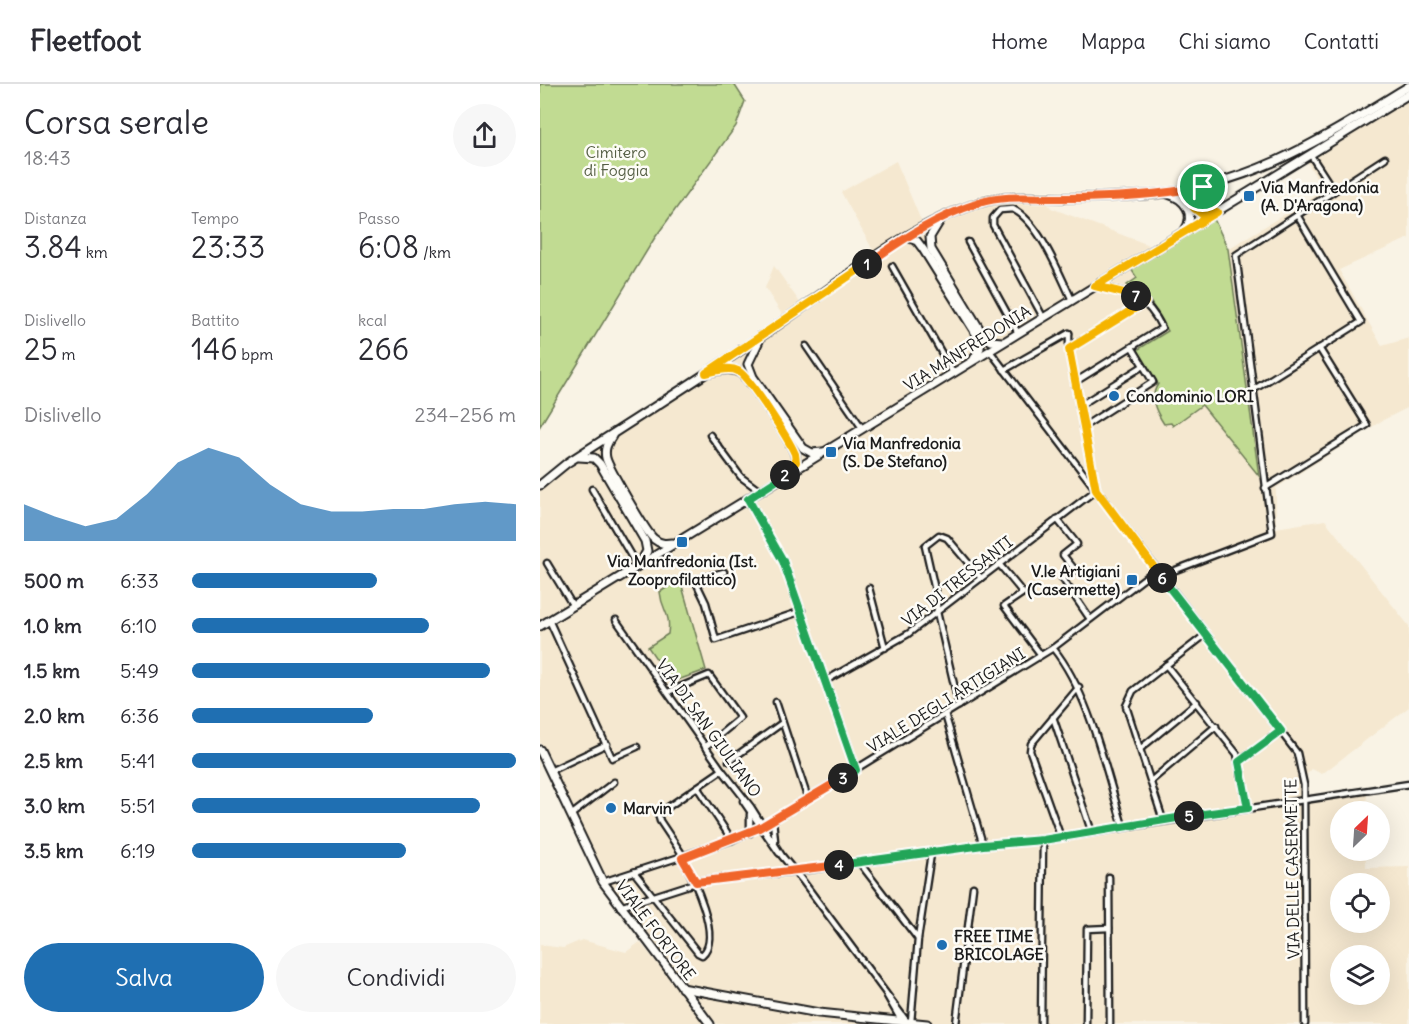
<!DOCTYPE html>
<html lang="it">
<meta charset="utf-8">
<style>
body{margin:0;font-family:Delius,sans-serif;background:#f7f7f7;color:#2b2b33;height:100vh;display:flex;flex-direction:column;font-size:22px;white-space:nowrap}
*{box-sizing:border-box;margin:0}
p{font-size:20px;color:#7c7c81}
.icon{flex:none;width:33px;height:33px;fill:none;stroke:currentColor;stroke-width:2;stroke-linecap:round;stroke-linejoin:round}
.map{position:relative;flex:1;overflow:hidden}
.panel{display:flex;flex-direction:column;background:#fff;width:540px}
.panel>*{flex:none}
.needle{width:39px;rotate:25deg}
.buttons{position:absolute;left:790px;top:717px;display:grid;gap:12px}
.buttons a{display:grid;place-items:center;width:60px;height:60px;border-radius:50%;background:#fff;box-shadow:0 6px 24px #0002;font-size:30px}
.pin{position:absolute;display:grid;place-items:center;width:51px;height:51px;color:#fff;margin:-26px;border:3px solid #fff;border-radius:50%;box-shadow:0 2px 6px #0007}
.km{position:absolute;width:30px;height:30px;margin:-15px;border-radius:50%;background:#222;color:#fff;font-size:16px;line-height:30px;text-align:center}
.round{display:grid;place-items:center;flex:none;width:63px;height:63px;border-radius:32px;background:#f7f7f7}
.overview{display:flex;align-items:center;justify-content:space-between;height:102px;padding:0 24px}
h1{font-size:33px;font-weight:600;line-height:45px}
.stats{display:grid;grid-template-columns:repeat(3,1fr);gap:9px;height:102px;padding:6px 24px}
.stats div{display:grid;align-content:center}
.stats b{font-size:30px;font-weight:600}
.stats small{font-size:16px;font-weight:400}
.stats p{font-size:16px}
.chart{height:168px;padding:12px 24px}
.chart p{display:flex;justify-content:space-between}
.chart svg{width:100%;height:108px;margin-top:6px;fill:#1f6fb2;opacity:.7}
.primary-button{display:flex;gap:12px;margin-top:auto;padding:12px 24px}
.primary-button a{flex:1;height:69px;border-radius:36px;background:#1f6fb2;color:#fff;font-size:24px;font-weight:600;line-height:69px;text-align:center}
.primary-button a+a{background:#f7f7f7;color:#2b2b33}
ul{padding:0 24px;list-style:none;font-size:20px}
li{display:grid;grid-template-columns:96px 72px 1fr;align-items:center;height:45px}
li i{height:15px;border-radius:8px;background:#1f6fb2}
header{display:flex;align-items:center;gap:36px;box-sizing:border-box;height:84px;padding:0 30px;background:#fff;border-bottom:2px solid #e1e1e2}
header strong{font-size:28px}
nav{display:flex;gap:33px;margin-inline-start:auto;font-size:21px}
main{display:flex;flex:1;min-height:0}
.map>svg:first-child{display:block}
</style>
<header>
<strong>Fleetfoot</strong>
<nav><a>Home</a><a>Mappa</a><a>Chi siamo</a><a>Contatti</a></nav>
</header>
<main>
<section class="panel">
<div class="overview"><div><h1>Corsa serale</h1><p>18:43</p></div><a class="round"><svg class="icon" aria-label="share" viewBox="0 0 24 24"><path d="M12 15V3M7 8l5-5 5 5M5 13v7h14v-7"/></svg></a></div>
<div class="stats">
<div><p>Distanza</p><b>3.84<small> km</small></b></div>
<div><p>Tempo</p><b>23:33</b></div>
<div><p>Passo</p><b>6:08<small> /km</small></b></div>
</div>
<div class="stats">
<div><p>Dislivello</p><b>25<small> m</small></b></div>
<div><p>Battito</p><b>146<small> bpm</small></b></div>
<div><p>kcal</p><b>266</b></div>
</div>
<div class="chart"><p><span>Dislivello</span>234–256 m</p>
<svg viewBox="0 0 160 44" preserveAspectRatio="none"><path d="M0 44V29L10 34L20 38L30 35L40 25L50 12L60 6L70 10L80 21L90 29L100 32L110 32L120 31L130 31L140 29L150 28L160 29V44z"/></svg>
</div>
<ul>
<li><b>500 m</b>6:33<i style="width:57%"></i></li>
<li><b>1.0 km</b>6:10<i style="width:73%"></i></li>
<li><b>1.5 km</b>5:49<i style="width:92%"></i></li>
<li><b>2.0 km</b>6:36<i style="width:56%"></i></li>
<li><b>2.5 km</b>5:41<i style="width:100%"></i></li>
<li><b>3.0 km</b>5:51<i style="width:89%"></i></li>
<li><b>3.5 km</b>6:19<i style="width:66%"></i></li>
</ul>
<div class="primary-button"><a>Salva</a><a>Condividi</a></div>
</section>
<div class="map">
<svg width="869" height="940" viewBox="0 0 869 940">
<rect width="100%" height="100%" fill="#f9f3e5"/>
<filter id="ink" filterUnits="userSpaceOnUse"><feTurbulence type="fractalNoise" baseFrequency=".0167" numOctaves="2"/><feDisplacementMap in="SourceGraphic" scale="12" xChannelSelector="R" yChannelSelector="G"/><feConvolveMatrix kernelMatrix="1 2 1 2 8 2 1 2 1" color-interpolation-filters="sRGB"/></filter>
<g filter="url(#ink)">
<!-- built -->
<g fill="#f5e8d0" fill-rule="evenodd">
<path d="M869,15V154L799,186L842,262L869,254V323L843,336L736,404V444L785,436L869,542V623L782,690L772,685L767,690L768,718L827,710L826,727L801,728V766L826,767V784L869,783V940H177L97,839L71,802L0,658V404L23,379L243,232L225,204L234,182L261,220L335,170L301,108L356,77L382,139L400,140L410,134L450,121L506,117L511,124L622,166L591,184L597,194L595,205L610,217L628,247L662,321L719,391L688,165L784,106L767,78ZM801,800H840V838H801ZM801,872H840V910H801Z"/>
<path d="M42,856L86,868L100,858L166,940H0V861L23,864Z"/>
</g>
<!-- green -->
<g fill="#c1db92" stroke="#6e7c57" stroke-width="1.5">
<path d="M0,0H194L205,17L196,42L114,155L0,342Z"/>
<path d="M674,135L688,165L719,392L662,321L633,342L631,339L624,340C615,326 609,314 618,300L597,266L628,247L610,217L587,201L597,194L591,185Z"/>
<path d="M140,495L166,586L132,598L108,563L128,550C131,527 122,529 120,508Z"/>
</g>
<g fill="none" stroke-linecap="round" stroke-linejoin="round">
<!-- street casing -->
<g stroke="#1c1c1c" stroke-width="9">
<g id="street">
<path d="M770,70L794,107"/>
<path d="M428,158L478,249"/>
<path d="M352,182L413,289"/>
<path d="M503,233L453,141V134L460,126L473,125C500,139 519,189 532,216"/>
<path d="M266,262L322,344"/>
<path d="M529,265L605,218"/>
<path d="M450,267L757,669L764,701L765,940"/>
<path d="M464,286L529,249"/>
<path d="M535,298L622,244C606,210 588,209 555,202"/>
<path d="M713,306L821,238L757,131"/>
<path d="M539,322L603,282"/>
<path d="M543,343L613,298L592,263"/>
<path d="M170,351L201,393L220,407"/>
<path d="M725,404L827,341L779,264"/>
<path d="M52,405L97,482"/>
<path d="M208,415L243,477L316,685"/>
<path d="M517,435L537,460L523,471L535,486L522,494L550,535"/>
<path d="M7,479L33,522"/>
<path d="M459,480L483,509L464,522L501,571"/>
<path d="M184,488L155,496L166,519L176,556L262,527"/>
<path d="M620,492L732,449L696,171L845,74"/>
<path d="M329,504L345,564"/>
<path d="M9,536L72,674L97,663"/>
<path d="M76,536L182,686L211,723L242,772L262,796L368,939"/>
<path d="M513,564C550,610 565,685 583,742"/>
<path d="M626,581L697,670L708,724"/>
<path d="M285,597L368,550L556,406L529,265V249"/>
<path d="M128,608L169,591L200,634L165,663"/>
<path d="M236,618L268,715"/>
<path d="M419,622L397,528V515L385,462L399,451L407,454L441,494"/>
<path d="M405,630L443,761"/>
<path d="M513,633L551,746"/>
<path d="M600,665L657,618"/>
<path d="M189,677L242,639"/>
<path d="M699,678L741,647"/>
<path d="M10,687L67,660"/>
<path d="M611,697L676,642"/>
<path d="M157,703L192,756"/>
<path d="M203,717L239,769"/>
<path d="M31,731L74,698"/>
<path d="M233,736L235,757"/>
<path d="M623,736L586,622L593,607L665,551"/>
<path d="M210,749V730"/>
<path d="M520,751L490,667L491,660L539,603"/>
<path d="M144,773L120,737L118,730L182,686"/>
<path d="M319,778L378,855"/>
<path d="M94,788L158,869L162,871C183,854 152,792 142,774"/>
<path d="M569,793L570,940"/>
<path d="M63,798L192,756L233,736L513,564L615,486"/>
<path d="M80,823L161,797L267,786L443,761L503,756L869,700"/>
<path d="M347,912L362,938"/>
<path d="M371,938L378,855L391,770"/>
<path d="M416,940L433,803"/>
<path d="M501,940L503,756"/>
<path d="M546,940L547,845L569,844"/>
</g>
</g>
<!-- secondary casing -->
<g stroke="#1c1c1c" stroke-width="11">
<g id="secondary">
<path d="M660,105L653,113L654,124L660,129L672,130"/>
<path d="M628,110C645,115 656,130 645,146"/>
<path d="M401,135L390,153L391,165L442,249L451,257L462,258"/>
<path d="M367,153L377,157L383,165L440,256V264L434,275"/>
<path d="M219,257L208,280L213,293L263,364L272,369L282,368"/>
<path d="M171,288C179,286 191,283 199,288C211,295 249,355 255,370L256,379L249,387"/>
<path d="M72,352C67,359 64,365 66,374C68,383 107,450 114,455C120,460 125,460 132,459"/>
<path d="M39,373L54,374L60,380L105,457L107,467L101,478"/>
<path d="M0,401L27,379C100,332 174,286 245,236C306,194 368,141 439,119C467,110 496,114 524,114C551,114 578,113 605,111C708,104 784,54 869,2"/>
<path d="M0,542L869,10"/>
<path d="M0,666L63,798L170,940"/>
<path d="M142,904L279,929L387,940"/>
</g>
</g>
<!-- street -->
<use href="#street" stroke="#fdfcf7" stroke-width="4.5"/>
<!-- secondary -->
<use href="#secondary" stroke="#fdfcf7" stroke-width="7"/>
</g>
</g>
<g fill="none" stroke-linecap="round" stroke-linejoin="round" filter="url(#ink)">
<!-- split-1 casing -->
<g stroke="#fff" stroke-width="12">
<path id="split-1" d="M327,180C363,155 397,132 439,119C467,110 497,115 526,114C572,114 617,111 663,103"/>
</g>
<!-- split-2 casing -->
<g stroke="#fff" stroke-width="12">
<path id="split-2" d="M245,391L256,378L255,370C249,356 210,294 198,287C189,282 175,287 166,289L327,180"/>
</g>
<!-- split-3 casing -->
<g stroke="#fff" stroke-width="12">
<path id="split-3" d="M245,391L208,415L243,477L316,686L303,694"/>
</g>
<!-- split-4 casing -->
<g stroke="#fff" stroke-width="12">
<path id="split-4" d="M299,781L156,798L142,774L219,744L303,694"/>
</g>
<!-- split-5 casing -->
<g stroke="#fff" stroke-width="12">
<path id="split-5" d="M299,781L443,761L503,756L649,732"/>
</g>
<!-- split-6 casing -->
<g stroke="#fff" stroke-width="12">
<path id="split-6" d="M622,494L741,647L699,678L708,724L649,732"/>
</g>
<!-- split-7 casing -->
<g stroke="#fff" stroke-width="12">
<path id="split-7" d="M596,212L605,218L529,265L556,406L622,494"/>
</g>
<!-- split-8 casing -->
<g stroke="#fff" stroke-width="12">
<path id="split-8" d="M596,212L555,202L677,128L662,130L654,124L653,112L663,103"/>
</g>
<!-- split-1 -->
<use href="#split-1" stroke="#f0652b" stroke-width="8"/>
<!-- split-2 -->
<use href="#split-2" stroke="#f5b400" stroke-width="8"/>
<!-- split-3 -->
<use href="#split-3" stroke="#22a559" stroke-width="8"/>
<!-- split-4 -->
<use href="#split-4" stroke="#f0652b" stroke-width="8"/>
<!-- split-5 -->
<use href="#split-5" stroke="#22a559" stroke-width="8"/>
<!-- split-6 -->
<use href="#split-6" stroke="#22a559" stroke-width="8"/>
<!-- split-7 -->
<use href="#split-7" stroke="#f5b400" stroke-width="8"/>
<!-- split-8 -->
<use href="#split-8" stroke="#f5b400" stroke-width="8"/>
</g>
<!-- markers -->
<g fill="#1f6fb2" stroke="#fdfcf7" stroke-width="2">
<rect x="703" y="106" width="12" height="12" rx="3"/>
<circle cx="574" cy="312" r="6"/>
<rect x="285" y="362" width="12" height="12" rx="3"/>
<rect x="136" y="452" width="12" height="12" rx="3"/>
<rect x="586" y="490" width="12" height="12" rx="3"/>
<circle cx="71" cy="724" r="6"/>
<circle cx="402" cy="861" r="6"/>
</g>
<g text-anchor="middle" stroke-width="5" stroke-linejoin="round" paint-order="stroke">
<!-- park labels -->
<g font-size="16" fill="#565f45" stroke="#fdfcf7">
<text x="76" y="74">Cimitero<tspan x="76" dy="18">di Foggia</tspan></text>
</g>
<!-- poi labels -->
<g font-size="16" font-weight="bold" fill="#1c1c1c" stroke="#fdfcf7" text-anchor="start">
<text x="721" y="109">Via Manfredonia<tspan x="721" dy="18">(A. D'Aragona)</tspan></text>
<text x="586" y="318">Condominio LORI</text>
<text x="303" y="365">Via Manfredonia<tspan x="303" dy="18">(S. De Stefano)</tspan></text>
<text x="142" y="483" text-anchor="middle">Via Manfredonia (Ist.<tspan x="142" dy="18">Zooprofilattico)</tspan></text>
<text x="580" y="493" text-anchor="end">V.le Artigiani<tspan x="580" dy="18">(Casermette)</tspan></text>
<text x="83" y="730">Marvin</text>
<text x="414" y="858">FREE TIME<tspan x="414" dy="18">BRICOLAGE</tspan></text>
</g>
<!-- street labels -->
<g font-size="16" fill="#1c1c1c" stroke="#fdfcf7">
<text transform="translate(427 264) rotate(-32)" y="6">VIA MANFREDONIA</text>
<text transform="translate(417 497) rotate(-38)" y="6">VIA DI TRESSANTI</text>
<text transform="translate(406 616) rotate(-32)" y="6">VIALE DEGLI ARTIGIANI</text>
<text transform="translate(169 644) rotate(54)" y="6">VIA DI SAN GIULIANO</text>
<text transform="translate(752 785) rotate(-91)" y="6">VIA DELLE CASERMETTE</text>
<text transform="translate(116 846) rotate(53)" y="6">VIALE FORTORE</text>
</g>
</g>
</svg>
<div class="buttons">
<a><svg class="needle" viewBox="-14 -14 28 28"><path d="M0-13l5 13h-10z" fill="#e53935"/><path d="M0 13l5-13h-10z" fill="#7c7c81"/></svg></a>
<a><svg class="icon" aria-label="locate" viewBox="0 0 24 24"><circle cx="12" cy="12" r="6"/><path d="M12 2v4M12 18v4M2 12h4M18 12h4"/></svg></a>
<a><svg class="icon" aria-label="layers" viewBox="0 0 24 24"><path d="M12 4l9 5-9 5-9-5zM3 14l9 5 9-5"/></svg></a>
</div>
<div class="pin" style="left:663px;top:103px;background:#1e9e55"><svg class="icon" aria-label="arrive" viewBox="0 0 24 24"><path d="M6 21V4h12l-3 4 3 4H6"/></svg></div>
<b class="km" style="left:327px;top:180px">1</b>
<b class="km" style="left:245px;top:391px">2</b>
<b class="km" style="left:303px;top:694px">3</b>
<b class="km" style="left:299px;top:781px">4</b>
<b class="km" style="left:649px;top:732px">5</b>
<b class="km" style="left:622px;top:494px">6</b>
<b class="km" style="left:596px;top:212px">7</b>
</div>
</main>
